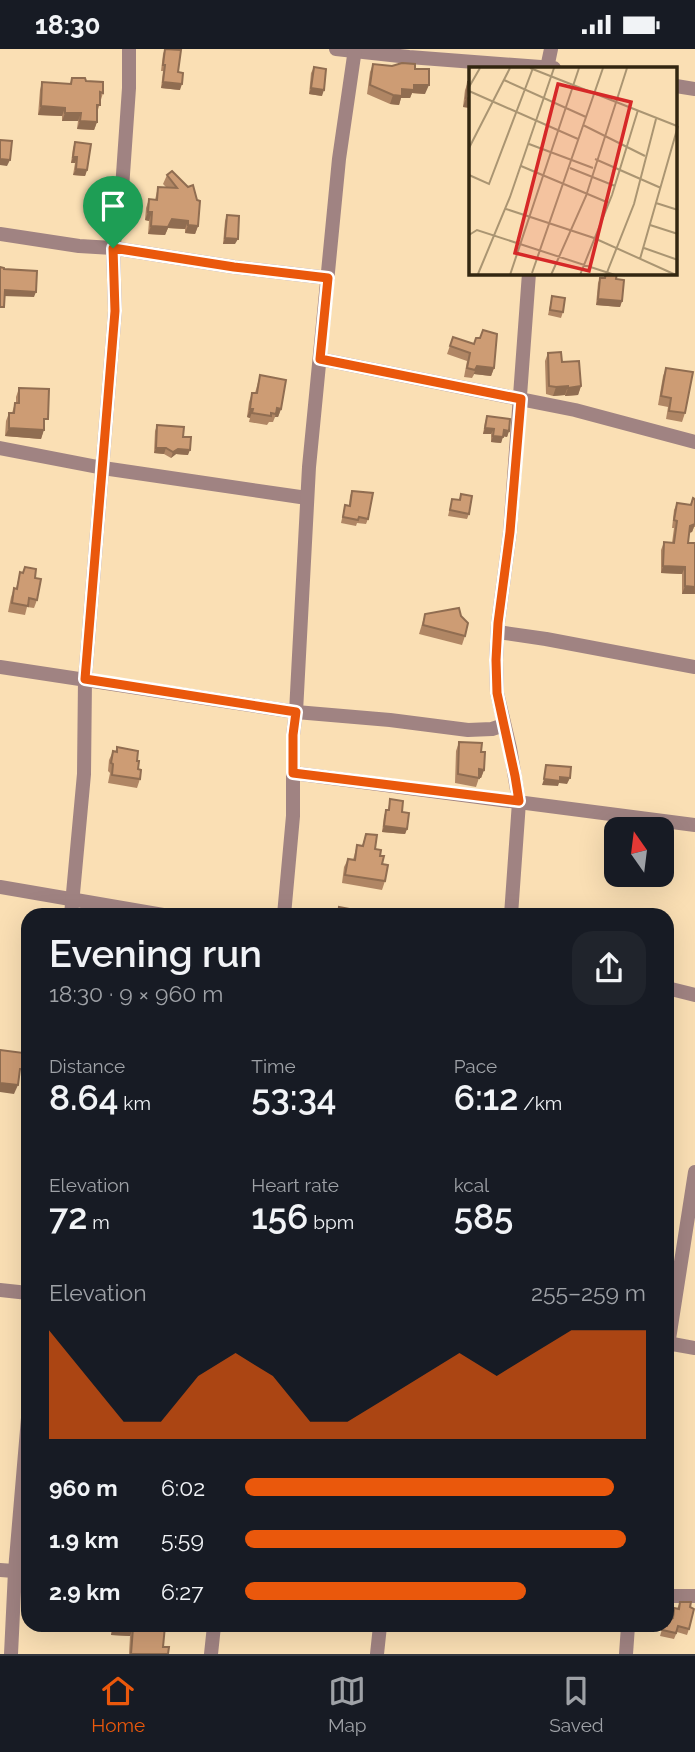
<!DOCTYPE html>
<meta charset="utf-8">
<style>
body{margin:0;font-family:Raleway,sans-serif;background:#20242c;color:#f1f3f6;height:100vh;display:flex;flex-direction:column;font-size:26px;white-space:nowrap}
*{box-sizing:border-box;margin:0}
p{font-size:23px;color:#9ea1a6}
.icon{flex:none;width:38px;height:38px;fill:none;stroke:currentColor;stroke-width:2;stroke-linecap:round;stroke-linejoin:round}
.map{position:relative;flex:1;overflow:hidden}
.drawer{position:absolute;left:21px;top:859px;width:653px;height:724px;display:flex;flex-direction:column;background:#171b24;border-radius:21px;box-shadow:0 7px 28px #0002}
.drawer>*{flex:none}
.needle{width:46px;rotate:346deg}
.fabs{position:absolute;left:604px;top:768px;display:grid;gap:14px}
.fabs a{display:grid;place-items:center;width:70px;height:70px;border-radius:14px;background:#171b24;box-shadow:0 7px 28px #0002;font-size:35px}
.pin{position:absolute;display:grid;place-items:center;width:60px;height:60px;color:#fff;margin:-72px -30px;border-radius:50% 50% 50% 0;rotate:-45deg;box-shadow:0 0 7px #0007}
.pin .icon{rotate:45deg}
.round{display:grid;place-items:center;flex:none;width:74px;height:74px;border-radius:21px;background:#20242c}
.head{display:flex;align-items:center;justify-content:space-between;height:119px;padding:0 28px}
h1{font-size:38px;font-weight:600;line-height:52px}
.stats{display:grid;grid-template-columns:repeat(3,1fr);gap:10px;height:119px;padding:7px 28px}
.stats div{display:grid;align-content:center}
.stats b{font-size:35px;font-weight:600}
.stats small{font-size:19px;font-weight:400}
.stats p{font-size:19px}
.chart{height:196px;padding:14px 28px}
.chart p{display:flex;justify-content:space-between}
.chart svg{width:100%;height:126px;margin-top:7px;fill:#ea580c;opacity:.7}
ul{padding:0 28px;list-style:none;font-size:23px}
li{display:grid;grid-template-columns:112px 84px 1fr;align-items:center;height:52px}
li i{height:18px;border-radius:9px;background:#ea580c}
.status{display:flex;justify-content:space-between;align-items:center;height:49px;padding:0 35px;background:#171b24;direction:ltr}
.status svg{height:19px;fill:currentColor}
.menu{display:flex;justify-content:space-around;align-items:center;height:98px;border-top:2px solid #363941;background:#171b24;font-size:19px;color:#9ea1a6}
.menu a{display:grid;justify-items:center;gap:4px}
.menu .current{color:#ea580c}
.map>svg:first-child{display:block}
</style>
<div class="status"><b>18:30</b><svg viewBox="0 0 49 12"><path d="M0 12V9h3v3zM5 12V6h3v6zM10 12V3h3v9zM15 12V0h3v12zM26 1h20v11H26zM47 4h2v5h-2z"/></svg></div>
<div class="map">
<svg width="695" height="1605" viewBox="0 0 695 1605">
<rect width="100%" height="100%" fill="#fadfb4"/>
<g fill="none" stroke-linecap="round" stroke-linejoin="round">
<!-- minor -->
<g stroke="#a08382" stroke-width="14">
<path d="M336,0L409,8L554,19"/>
<path d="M547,19L551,0"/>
<path d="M676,37L695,40"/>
<path d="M0,185L79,197L113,199L234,218L328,229"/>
<path d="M320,310L575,361L695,393"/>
<path d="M0,399L103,419L307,449"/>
<path d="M498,583L546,590L695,618"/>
<path d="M0,618L296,663L390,671L468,681L492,680L504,676"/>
<path d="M293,724L695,776"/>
<path d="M0,838L163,866"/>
<path d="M71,866L84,725L85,630L115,262L113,199L121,154L129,39V0"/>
<path d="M284,866L293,767V686L296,663L309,418L339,110L355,0"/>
<path d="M511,866L519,753L510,699L497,644L496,611L498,574L510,483L529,224"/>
<path d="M667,939L695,946"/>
<path d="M0,1241L28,1244"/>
<path d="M667,1294L695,1299"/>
<path d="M667,1303L695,1123"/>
<path d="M0,1521L28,1523"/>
<path d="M667,1547H695"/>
<path d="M11,1605L15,1522L28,1369"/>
<path d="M211,1605L214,1577"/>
<path d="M377,1605L380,1577"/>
<path d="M626,1605L628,1577"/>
</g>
</g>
<!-- wall -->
<g fill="#b08664">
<path d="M165,0L178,23L180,41L161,39L163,22H161L163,5Z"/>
<path d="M373,15L415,20L425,45L412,44L410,49H401L399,56L390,55L367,45L370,23Z"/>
<path d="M314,18L322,47L309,45L311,24Z"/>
<path d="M72,29L86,32L103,44L97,64V73L94,81L77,80L78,72H62V67L38,66L40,41L42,33L70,35Z"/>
<path d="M468,33L471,59L463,58L465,41Z"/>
<path d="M75,93L87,121L85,127L73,126L75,114H71L73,99Z"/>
<path d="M172,122L198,177L195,185L185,184V180L168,179L165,186L148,185L149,172L145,171L146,159L149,150L155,151L158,138H166L163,135L167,126Z"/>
<path d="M227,166L235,195H223L225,172Z"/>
<path d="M605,224L616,230L622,252L620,258L596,256L598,234L600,229H604Z"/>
<path d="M552,247L563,263L561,269L548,266Z"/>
<path d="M453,288L474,295L494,319L491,327L474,325L472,329L464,328L467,312L447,305Z"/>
<path d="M548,304L562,313L581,337L578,346L565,347V346L553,347L546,345L545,312Z"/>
<path d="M666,319L685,364L682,373L666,370L668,358L658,356L663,327Z"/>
<path d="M260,326L281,360L278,368H275L273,373H269L267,376L249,373L250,369L247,368L249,353L252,344H255Z"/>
<path d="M19,339L45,379H44L41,390L5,387L6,372L9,364H12L15,354H16V348Z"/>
<path d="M487,367L509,382L507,388L503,387L501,394L491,393V385H483L485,373Z"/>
<path d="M157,376L183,388L188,406L176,405L171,409L164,405L154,404L155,382Z"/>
<path d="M352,442L368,470L366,475L357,474L356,477L341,474L345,456H349L350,447Z"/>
<path d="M461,445L469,465L467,470L448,467L452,450L459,451Z"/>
<path d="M693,449L695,450V478H694L692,483L689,484L688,494L695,545H682V525L661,524V501L664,493L672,494L674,479H672L674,461L677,454L690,456Z"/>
<path d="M25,518L35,529L37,551L34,559L27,558L25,566L8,563L11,548L14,539L16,540L20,523L22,524Z"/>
<path d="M425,565L465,587L462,596L419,585Z"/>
<path d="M459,693L481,703L484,721L481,729H479L476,738L455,734L456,702Z"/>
<path d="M117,698L137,712L140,730L137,739L108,734L110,724L108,722L109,711L113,702L115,703Z"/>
<path d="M390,750L402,763L407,780L405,785L382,783L384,767L386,761H388Z"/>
<path d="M366,785L375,800L380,807L385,832L382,841L342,834L344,818L348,810L353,811L357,796L362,797Z"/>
<path d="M680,1553L690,1558L689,1580L687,1586L677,1583L674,1590L660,1587L663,1577L671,1570L674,1559L677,1560Z"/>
<path d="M112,1577H165L163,1598L168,1605H129L130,1587L111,1586Z"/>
</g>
<!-- shaded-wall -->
<g fill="#906d51">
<path d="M163,33L182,35L180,41L161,39Z"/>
<path d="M414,36H429L425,45L412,44L410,49H401L399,56L390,55L393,46L402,40Z"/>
<path d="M311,39L324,41L322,47L309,45Z"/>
<path d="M466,49L471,50V59L463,58Z"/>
<path d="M41,57L65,59L62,67L38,66Z"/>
<path d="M65,64H81L78,72H62Z"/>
<path d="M80,72L97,73L94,81L77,80Z"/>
<path d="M73,108H77L75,114H71Z"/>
<path d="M0,110L10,111L7,117L0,116Z"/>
<path d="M76,120L87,121L85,127L73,126Z"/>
<path d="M148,163H152L149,172L145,171Z"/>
<path d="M172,170L188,172L185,180L168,179L165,186L148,185L151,177Z"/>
<path d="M188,176L198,177L195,185L185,184Z"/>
<path d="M225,189L238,190L235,195H223Z"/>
<path d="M5,241L36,243L34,248L3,247Z"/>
<path d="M598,250L622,252L620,258L596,256Z"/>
<path d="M477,317L494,319L491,327L474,325L472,329Z"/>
<path d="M568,337L565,346L553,347L556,338Z"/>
<path d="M581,337L578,346L565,347L568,339Z"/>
<path d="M277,359L281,360L278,368H275Z"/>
<path d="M250,360H253L250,369L247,368Z"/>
<path d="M9,379L44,381L41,390L5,387Z"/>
<path d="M485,379L494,380L491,385H483Z"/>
<path d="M504,381L509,382L507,388L502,387Z"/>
<path d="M493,387L503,388L501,394L491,393Z"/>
<path d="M156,399H166L164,405L154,404Z"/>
<path d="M178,400L190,401L188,406L176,405L171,409L173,403Z"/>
<path d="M695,475L692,483L688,484L690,477Z"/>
<path d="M663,517L685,518L682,525L661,524Z"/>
<path d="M685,537L695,538V545H682Z"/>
<path d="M479,720L484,721L481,729H476Z"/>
<path d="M560,728L570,729L567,735L559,734L558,737L542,736L544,730Z"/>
<path d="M384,777L407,780L405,785L382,783Z"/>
<path d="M0,1034L18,1036L14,1045L0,1043Z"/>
<path d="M114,1577L133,1579L130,1587L111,1586Z"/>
</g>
<!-- building -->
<g fill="#cd9c74" stroke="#906d51" stroke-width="2">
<path d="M165,0L181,1L178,23L183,24L182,35L163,33L165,16H163Z"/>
<path d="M402,14L415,15V20H429V36H414V41L402,40V47L393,46L370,36L373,15L392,17Z"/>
<path d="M314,18L326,20L324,41L311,39Z"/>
<path d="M72,29H85L86,32L103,33V44L100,43V56H97V73L80,72L81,64H65V59L41,57L42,33L71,35Z"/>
<path d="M468,33H471V50L466,49Z"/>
<path d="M0,91L12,92L10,111L0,110Z"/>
<path d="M75,93L91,95L87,121L76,120L77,108H73Z"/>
<path d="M172,122L188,138L193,136L197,151L200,152L198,177L188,176V172L172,170L168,178L151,177L152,163H148L149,150L157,151L158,138L177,139L167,126Z"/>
<path d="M227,166L239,167L238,190L225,189Z"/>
<path d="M0,218L4,219V220L37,222L36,243L5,241L4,258H0Z"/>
<path d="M606,224H617L616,230L624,231L622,252L598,250L600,229H605Z"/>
<path d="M552,247L565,249L563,263L550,261Z"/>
<path d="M483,281L497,285L494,319L477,317L475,321L467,319L470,304L450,297L453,288L474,295L476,289H480Z"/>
<path d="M561,303L562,313L579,312L581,337L568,339V337L556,338L549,337L548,304Z"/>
<path d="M666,319L693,323L685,364L669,362L671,349L661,347Z"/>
<path d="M260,326L286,331L281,360L277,359L276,365L271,364V367L252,364L253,360H250L252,344H257Z"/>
<path d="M19,339L49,340L48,370H44V381L9,379V364H14L15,354H19Z"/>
<path d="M487,367L510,370L509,382L504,381L503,388L493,387L494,380L485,379Z"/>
<path d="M157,376L184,378L183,388H191L190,401L178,400L173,403L166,399H156Z"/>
<path d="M352,442L373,444L368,470L359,468L358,471L343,468L345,456L350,457Z"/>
<path d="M461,445L472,447L469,465L450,461L452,450L460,451Z"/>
<path d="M693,449L695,450V475L690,477L688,494H695V538L685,537V518L663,517L664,493L674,494L677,472L674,471L677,454L691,456Z"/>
<path d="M25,518L36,520L35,529L41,530L37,551L29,549L28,557L12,554L14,539L17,540L20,523L23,524Z"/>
<path d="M459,559L461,567L468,574L465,587L423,576L425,565Z"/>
<path d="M459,693L482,694L481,703H485L484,721L479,720V729L458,725Z"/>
<path d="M117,698L138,702L137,712H139L138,720L141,721L140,730L112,726L113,715L111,714L113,702L117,703Z"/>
<path d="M546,716L571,718L570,729L560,728V732L544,730Z"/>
<path d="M390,750L403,752L402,763L409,764L407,780L384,777L386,761H389Z"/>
<path d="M366,785L377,786L375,800L381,801L380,807H384L382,815L388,816L385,832L345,826L348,810L355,811L357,796L363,797Z"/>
<path d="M339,858L355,861L354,866H338Z"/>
<path d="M0,1001L24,1004L22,1020H20L18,1036L0,1034Z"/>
<path d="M667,1052L672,1053L670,1067L667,1068Z"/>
<path d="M680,1553H691L690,1558L694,1560L689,1580L678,1577L676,1584L662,1581L663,1577H667V1572L673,1569L674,1559L679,1560Z"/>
<path d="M114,1577H165L163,1598H169L168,1605H131L133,1579Z"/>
</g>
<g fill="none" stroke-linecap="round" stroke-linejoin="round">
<!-- route casing -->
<g stroke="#fff" stroke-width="14">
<path id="route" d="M113,199L234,218L328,229L320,310L521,350L510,483L498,574L496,611L497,644L515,727L519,752L293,724V686L296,663L85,630L115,262Z"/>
</g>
<!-- route -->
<use href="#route" stroke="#ea580c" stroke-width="9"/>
</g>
<!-- overview -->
<g transform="translate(469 18)">
<rect width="208" height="208" fill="#fadfb4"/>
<path fill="none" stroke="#aa9572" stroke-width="2" d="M61,1L208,59M35,13L117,50M0,20L11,1M0,24L109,72M114,58L176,89M60,77L124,101M0,81L41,1M126,92L192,121M52,99L140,136M101,101L146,119M0,108L20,117L64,1M187,136L209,143M37,142L125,171L207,208M181,158L209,167M0,168L8,163L146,208M175,181L209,193M171,192L209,59M63,206L134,1M9,207L41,130L85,1M41,208L110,1M82,208L117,129L158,1M111,208L143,128L169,43M137,208L165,137L187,52"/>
<path fill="#d62828" fill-opacity="0.15" stroke="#d62828" stroke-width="3.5" d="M89,17L162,35L120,204L46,186Z"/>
<rect width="208" height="208" fill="none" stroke="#322610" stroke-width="3.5"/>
</g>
</svg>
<div class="fabs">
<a><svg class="needle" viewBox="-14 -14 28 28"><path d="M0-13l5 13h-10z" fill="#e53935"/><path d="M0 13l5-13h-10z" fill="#9ea1a6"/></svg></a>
</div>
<div class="pin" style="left:113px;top:199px;background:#1e9e55"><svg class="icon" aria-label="arrive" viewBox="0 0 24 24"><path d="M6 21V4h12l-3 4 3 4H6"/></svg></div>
<section class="drawer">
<div class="head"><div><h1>Evening run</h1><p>18:30 · 9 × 960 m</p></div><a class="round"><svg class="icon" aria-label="share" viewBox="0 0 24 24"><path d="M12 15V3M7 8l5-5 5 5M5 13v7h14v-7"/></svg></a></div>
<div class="stats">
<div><p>Distance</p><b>8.64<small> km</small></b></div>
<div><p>Time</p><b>53:34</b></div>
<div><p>Pace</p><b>6:12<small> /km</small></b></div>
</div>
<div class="stats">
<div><p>Elevation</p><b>72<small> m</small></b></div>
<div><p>Heart rate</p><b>156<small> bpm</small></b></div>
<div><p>kcal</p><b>585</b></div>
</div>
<div class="chart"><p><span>Elevation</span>255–259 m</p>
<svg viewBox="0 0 160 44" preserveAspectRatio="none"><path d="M0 44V6L10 22L20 38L30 38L40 22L50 14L60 22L70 38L80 38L90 30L100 22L110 14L120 22L130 14L140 6L150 6L160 6V44z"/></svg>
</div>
<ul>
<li><b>960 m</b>6:02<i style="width:92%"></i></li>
<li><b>1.9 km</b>5:59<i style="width:95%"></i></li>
<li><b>2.9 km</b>6:27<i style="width:70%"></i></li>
</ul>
</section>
</div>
<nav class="menu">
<a class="current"><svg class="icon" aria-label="home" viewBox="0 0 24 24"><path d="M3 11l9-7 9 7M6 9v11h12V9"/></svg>Home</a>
<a><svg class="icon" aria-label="map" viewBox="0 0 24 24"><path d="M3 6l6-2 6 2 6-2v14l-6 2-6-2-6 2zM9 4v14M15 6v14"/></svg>Map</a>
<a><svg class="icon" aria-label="saved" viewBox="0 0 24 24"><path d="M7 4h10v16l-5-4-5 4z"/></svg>Saved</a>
</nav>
